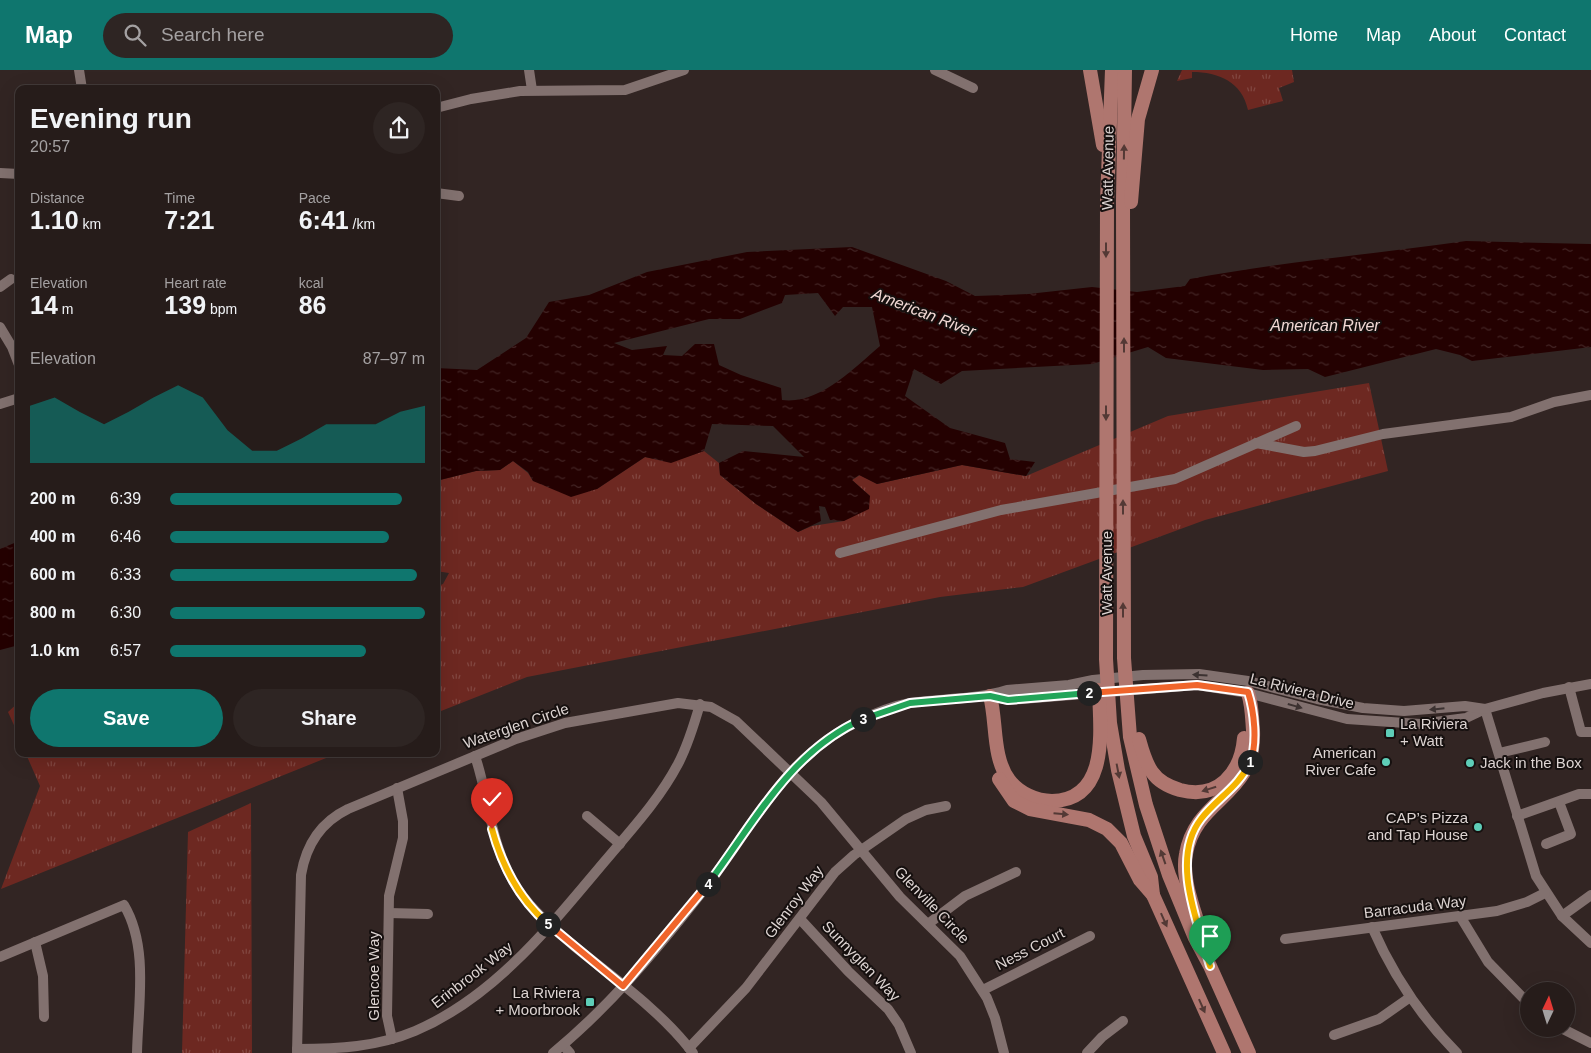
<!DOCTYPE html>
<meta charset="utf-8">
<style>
body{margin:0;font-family:Helvetica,sans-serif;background:#2e2523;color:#f1f3f6;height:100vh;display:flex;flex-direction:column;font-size:19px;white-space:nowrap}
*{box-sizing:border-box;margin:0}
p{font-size:16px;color:#a4a1a2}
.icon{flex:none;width:28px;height:28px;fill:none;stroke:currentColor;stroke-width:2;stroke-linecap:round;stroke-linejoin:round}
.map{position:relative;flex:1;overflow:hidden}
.sheet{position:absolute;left:15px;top:15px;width:425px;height:672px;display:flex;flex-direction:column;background:#261c1a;border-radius:10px;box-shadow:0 5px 20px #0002,0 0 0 1px #423a39}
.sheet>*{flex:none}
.needle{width:32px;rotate:4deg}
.fabs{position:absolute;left:1520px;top:912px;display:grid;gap:10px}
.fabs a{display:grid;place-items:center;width:55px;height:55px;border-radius:50%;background:#261c1a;box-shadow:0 5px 20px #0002,0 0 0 1px #423a39;font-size:25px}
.pin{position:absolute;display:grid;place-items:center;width:42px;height:42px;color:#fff;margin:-51px -21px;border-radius:50% 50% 50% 0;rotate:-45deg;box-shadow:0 0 5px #0007}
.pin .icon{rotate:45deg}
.km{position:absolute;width:25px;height:25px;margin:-12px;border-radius:50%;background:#222;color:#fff;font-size:14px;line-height:25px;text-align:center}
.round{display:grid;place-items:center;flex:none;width:52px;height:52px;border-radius:26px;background:#2e2523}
.headline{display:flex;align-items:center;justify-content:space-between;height:85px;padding:0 15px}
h1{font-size:28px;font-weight:700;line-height:38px}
.figures{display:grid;grid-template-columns:repeat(3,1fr);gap:8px;height:85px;padding:5px 15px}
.figures div{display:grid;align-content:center}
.figures b{font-size:25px;font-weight:700}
.figures small{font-size:14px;font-weight:400}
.figures p{font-size:14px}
.chart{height:140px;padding:10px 15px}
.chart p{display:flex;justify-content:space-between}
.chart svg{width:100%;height:90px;margin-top:5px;fill:#0f766e;opacity:.7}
.button{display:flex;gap:10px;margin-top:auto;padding:10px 15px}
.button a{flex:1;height:58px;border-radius:30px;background:#0f766e;color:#fff;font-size:20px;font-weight:700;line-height:58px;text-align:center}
.button a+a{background:#2e2523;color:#f1f3f6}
ul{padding:0 15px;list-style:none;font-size:16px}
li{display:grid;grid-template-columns:80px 60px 1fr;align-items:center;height:38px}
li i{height:12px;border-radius:6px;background:#0f766e}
header{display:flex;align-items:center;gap:30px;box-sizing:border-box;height:70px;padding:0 25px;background:#0f766e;color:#fff}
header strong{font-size:24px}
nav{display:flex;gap:28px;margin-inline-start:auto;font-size:18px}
.search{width:350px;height:45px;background:#2e2523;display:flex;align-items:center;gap:12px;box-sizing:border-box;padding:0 18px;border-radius:28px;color:#a4a1a2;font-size:19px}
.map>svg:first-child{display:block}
</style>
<header>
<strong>Map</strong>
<div class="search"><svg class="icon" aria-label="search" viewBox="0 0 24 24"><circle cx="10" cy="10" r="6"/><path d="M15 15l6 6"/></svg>Search here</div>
<nav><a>Home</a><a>Map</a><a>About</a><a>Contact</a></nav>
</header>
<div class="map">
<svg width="1591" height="983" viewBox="0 0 1591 983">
<defs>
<pattern id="grass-tufts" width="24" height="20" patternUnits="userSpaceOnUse" patternTransform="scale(1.25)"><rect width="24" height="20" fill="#6d2821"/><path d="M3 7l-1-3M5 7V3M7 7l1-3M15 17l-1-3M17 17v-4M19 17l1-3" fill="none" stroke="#814640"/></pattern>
<pattern id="water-ripples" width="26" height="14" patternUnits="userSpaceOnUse" patternTransform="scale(1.25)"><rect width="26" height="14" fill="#240101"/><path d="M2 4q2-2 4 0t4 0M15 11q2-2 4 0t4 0" fill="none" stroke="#432525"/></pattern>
</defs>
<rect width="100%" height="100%" fill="#322523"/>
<!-- grass -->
<g fill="url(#grass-tufts)">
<path d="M1182,0H1292L1294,12L1279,18L1283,31L1248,40C1242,12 1219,2 1192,2V8L1177,11Z"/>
<path d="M1369,313L1388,401L1205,450L1023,517L940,527L527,607L436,643V517L443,514L449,503L436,501V411L476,401L500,400L513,391L528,403L533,411L597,419L645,387L671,392L704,381L719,393L720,405L756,434L798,462L812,456L844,451L870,426L852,410L860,405L877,414L962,395L1026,406L1168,346Z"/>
<path d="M19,632V666L8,642Z"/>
<path d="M26,684H336L1,819L40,716Z"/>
<path d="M251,733L252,983H182L188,762Z"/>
</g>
<!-- water -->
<g fill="url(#water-ripples)" fill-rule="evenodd">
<path d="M1466,171L1591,174V277L1472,291L1460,285L1436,279L1325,307L1308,299L1263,300L1166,288L1148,277L1092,294L962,301L941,314L914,299L905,326L950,358L1005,373L1010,389L1035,392L1026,406L962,395L877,414L859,405L852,410L870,426L869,439L844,451L830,450L825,437L819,436L821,451L798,462L756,434L720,405L719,393L743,381L804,387L773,356L712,354L704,381L671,393L645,387L597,419L571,427L533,411L528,402L513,391L500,400L476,401L436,411V298L477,300L526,268L549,232L589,225L647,202L747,182L852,177L946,211L975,226L1028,224L1092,217L1137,222L1185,216L1190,209C1281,192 1374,184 1466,171ZM818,223L835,246L843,237H872L880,276C854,298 819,335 782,330L781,318L741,305L719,295L714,274H695L682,286L663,285L667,276L632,280L614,273L709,249H740L782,233L785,225Z"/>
<path d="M19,471V575L0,580V479Z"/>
</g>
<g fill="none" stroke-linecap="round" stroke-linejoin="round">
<!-- minor -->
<g stroke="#82716f" stroke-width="10">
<path d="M79,0L82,19"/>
<path d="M529,0L532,20"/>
<path d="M935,0L973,18"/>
<path d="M436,38L471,29L520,21L625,20L684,0"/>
<path d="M0,103L19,104"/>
<path d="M436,123L459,126"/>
<path d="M0,217L11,209"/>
<path d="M0,257L12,277L19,295"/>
<path d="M0,334L19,328"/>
<path d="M1256,373L1304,382L1315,381L1383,364L1511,347L1554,332L1591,325"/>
<path d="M840,483L1001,440L1175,409L1296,356"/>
<path d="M1569,617L1581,662H1591"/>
<path d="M991,626L1008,630L1197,615L1248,623L1347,649L1420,654L1466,648L1485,639L1543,623L1591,614"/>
<path d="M1485,639L1536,806L1562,846L1591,873"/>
<path d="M1499,683L1545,672"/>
<path d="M475,686C489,727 490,771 512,809C527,837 551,856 574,876C615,909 661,941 693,983"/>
<path d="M587,746L620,774"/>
<path d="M1517,746L1579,724H1591"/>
<path d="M1546,774L1571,764L1559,732"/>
<path d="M389,843L428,844"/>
<path d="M1460,846L1488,892L1529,934"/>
<path d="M1562,846L1591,825"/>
<path d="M800,849L848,901L888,939L899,955L911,983"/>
<path d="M928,854L965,826L1016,802"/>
<path d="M1372,857C1393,905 1420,946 1457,983"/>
<path d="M1285,869L1497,841L1527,832L1545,823"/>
<path d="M35,872L43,906L44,947"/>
<path d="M0,887L124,835C149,877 138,935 137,983"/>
<path d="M983,920L1090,866"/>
<path d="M1563,959L1591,973"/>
<path d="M1334,965L1379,949L1409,928"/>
<path d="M392,969L387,946L389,826L403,768V751L397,718"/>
<path d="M563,975L570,983"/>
<path d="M689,978L746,918L835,802L854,785L906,749L926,740L946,736"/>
<path d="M297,979C338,979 377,977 415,961C495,927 551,855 605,791C631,760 659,730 678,694C688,675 694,655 700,634"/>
<path d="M297,983L301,805C306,775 321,752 348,739L516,669L565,653L678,633L711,637L736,651L821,732L900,827L960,886L987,928L995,948L1004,983"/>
<path d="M553,983C608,938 655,882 699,826C748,765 783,687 857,652C873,644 892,636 910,633C942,628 975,630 1007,620L1069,615L1093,610L1143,605L1199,604L1248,611L1317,629L1363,638L1404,641L1465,636L1485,639"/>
<path d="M1087,983L1102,967L1123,951"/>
</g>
<!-- major -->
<g stroke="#af766f" stroke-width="14">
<path d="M1090,0L1103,75"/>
<path d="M1112,0L1107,132L1106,589L1110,653L1118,700L1134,766L1151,807L1153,825L1224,983"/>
<path d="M1125,0L1123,131L1124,588L1130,667L1146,735L1169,805L1195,868L1210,896L1249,983"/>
<path d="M1131,132L1138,49L1152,0"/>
<path d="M990,626C997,652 992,687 1009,710C1019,723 1036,731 1052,731C1110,730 1100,659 1099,620"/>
<path d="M1139,669C1142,680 1145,692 1152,702C1158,711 1170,717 1180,720C1218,730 1241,703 1244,668"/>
<path d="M999,709L1014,731L1030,739L1089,750L1107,759L1121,773L1140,810L1153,825"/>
<path d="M1202,866C1195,842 1181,809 1186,784C1196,726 1256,728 1253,660C1252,647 1252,635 1248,623"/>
</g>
</g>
<!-- one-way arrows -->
<defs><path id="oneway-solid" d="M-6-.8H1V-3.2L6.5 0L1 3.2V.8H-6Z" transform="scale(1.25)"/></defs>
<g fill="#533935">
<use href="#oneway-solid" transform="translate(1124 82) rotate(-89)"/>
<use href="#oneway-solid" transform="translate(1106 180) rotate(90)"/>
<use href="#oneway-solid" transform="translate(1124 275) rotate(-90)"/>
<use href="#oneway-solid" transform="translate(1106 343) rotate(90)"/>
<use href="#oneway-solid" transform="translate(1123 437) rotate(-90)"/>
<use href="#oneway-solid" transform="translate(1123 540) rotate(-90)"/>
<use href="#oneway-solid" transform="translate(1118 701) rotate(79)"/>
<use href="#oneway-solid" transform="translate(1209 719) rotate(163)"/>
<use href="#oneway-solid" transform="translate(1061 744) rotate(5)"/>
<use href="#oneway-solid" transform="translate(1163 787) rotate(-109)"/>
<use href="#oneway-solid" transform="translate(1164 850) rotate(66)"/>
<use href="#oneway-solid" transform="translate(1202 936) rotate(66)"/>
</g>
<g fill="#3c3231">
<use href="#oneway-solid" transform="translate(1200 605) rotate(-176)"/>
<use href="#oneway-solid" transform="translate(1295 636) rotate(16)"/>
<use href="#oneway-solid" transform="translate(1437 639) rotate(174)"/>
</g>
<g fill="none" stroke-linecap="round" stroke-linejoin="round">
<!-- split-1 casing -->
<g stroke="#fff" stroke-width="10">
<path id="split-1" d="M1210,896C1198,853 1170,789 1201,749C1217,728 1239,717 1250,692"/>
</g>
<!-- split-2 casing -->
<g stroke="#fff" stroke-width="10">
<path id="split-2" d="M1089,623L1197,615L1248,622C1254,641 1258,673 1250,692"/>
</g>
<!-- split-3 casing -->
<g stroke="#fff" stroke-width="10">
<path id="split-3" d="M863,649L910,633L990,626L1008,630L1089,623"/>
</g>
<!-- split-4 casing -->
<g stroke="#fff" stroke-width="10">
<path id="split-4" d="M708,814C754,753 790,681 863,649"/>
</g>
<!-- split-5 casing -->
<g stroke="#fff" stroke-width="10">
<path id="split-5" d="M548,854L623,916L708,814"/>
</g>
<!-- split-6 casing -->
<g stroke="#fff" stroke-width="10">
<path id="split-6" d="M492,759C502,796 519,829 548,854"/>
</g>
<!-- split-1 -->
<use href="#split-1" stroke="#f5b400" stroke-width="6"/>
<!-- split-2 -->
<use href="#split-2" stroke="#f0652b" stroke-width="6"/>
<!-- split-3 -->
<use href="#split-3" stroke="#22a559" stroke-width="6"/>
<!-- split-4 -->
<use href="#split-4" stroke="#22a559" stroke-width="6"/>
<!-- split-5 -->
<use href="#split-5" stroke="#f0652b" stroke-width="6"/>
<!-- split-6 -->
<use href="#split-6" stroke="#f5b400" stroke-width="6"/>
</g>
<!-- markers -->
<g fill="#5eceb8" stroke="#16100f" stroke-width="2">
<rect x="1385" y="658" width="10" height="10" rx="2.5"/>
<circle cx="1386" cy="692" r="5"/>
<circle cx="1470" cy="693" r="5"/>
<circle cx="1478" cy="757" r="5"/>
<rect x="585" y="927" width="10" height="10" rx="2.5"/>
</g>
<g text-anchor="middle" stroke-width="4" stroke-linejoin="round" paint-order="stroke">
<!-- street labels -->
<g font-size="15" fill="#ddd4d2" stroke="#16100f">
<text transform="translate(1108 98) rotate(-89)" y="5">Watt Avenue</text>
<text transform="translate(1107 503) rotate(-90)" y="5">Watt Avenue</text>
<text transform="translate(1302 621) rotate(14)" y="5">La Riviera Drive</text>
<text transform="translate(516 656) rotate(-19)" y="5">Waterglen Circle</text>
<text transform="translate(794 832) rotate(-53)" y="5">Glenroy Way</text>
<text transform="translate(932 835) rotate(46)" y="5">Glenville Circle</text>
<text transform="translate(1415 837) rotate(-7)" y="5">Barracuda Way</text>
<text transform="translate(1030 879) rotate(-27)" y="5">Ness Court</text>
<text transform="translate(861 891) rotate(46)" y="5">Sunnyglen Way</text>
<text transform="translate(472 905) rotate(-38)" y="5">Erinbrook Way</text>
<text transform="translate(374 906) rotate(-90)" y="5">Glencoe Way</text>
</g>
<!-- poi labels -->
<g font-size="15" fill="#ddd4d2" stroke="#16100f" text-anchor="end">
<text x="1400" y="659" text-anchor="start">La Riviera<tspan x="1400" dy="17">+ Watt</tspan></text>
<text x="1376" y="688">American<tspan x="1376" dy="17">River Cafe</tspan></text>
<text x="1480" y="698" text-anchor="start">Jack in the Box</text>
<text x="1468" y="753">CAP’s Pizza<tspan x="1468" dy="17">and Tap House</tspan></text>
<text x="580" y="928">La Riviera<tspan x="580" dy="17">+ Moorbrook</tspan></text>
</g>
<!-- water labels -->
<g font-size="16" font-style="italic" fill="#f1d8d4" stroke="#16100f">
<text transform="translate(924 242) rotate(21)" y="6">American River</text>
<text x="1325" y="261">American River</text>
</g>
</g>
</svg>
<div class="fabs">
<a><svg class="needle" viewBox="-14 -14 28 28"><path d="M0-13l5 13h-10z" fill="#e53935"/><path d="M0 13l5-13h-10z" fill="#a4a1a2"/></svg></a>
</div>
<div class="pin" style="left:1210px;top:896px;background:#1e9e55"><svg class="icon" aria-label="arrive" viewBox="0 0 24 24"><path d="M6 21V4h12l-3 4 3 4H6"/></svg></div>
<div class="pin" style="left:492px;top:759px;background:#d93025"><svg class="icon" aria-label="check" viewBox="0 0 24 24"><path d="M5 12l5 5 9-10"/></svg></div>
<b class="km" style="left:1250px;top:692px">1</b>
<b class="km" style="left:1089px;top:623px">2</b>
<b class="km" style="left:863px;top:649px">3</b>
<b class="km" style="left:708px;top:814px">4</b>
<b class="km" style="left:548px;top:854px">5</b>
<section class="sheet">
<div class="headline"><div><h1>Evening run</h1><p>20:57</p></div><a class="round"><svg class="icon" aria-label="share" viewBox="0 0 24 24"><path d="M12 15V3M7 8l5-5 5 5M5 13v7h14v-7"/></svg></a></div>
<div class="figures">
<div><p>Distance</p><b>1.10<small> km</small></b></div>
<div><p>Time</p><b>7:21</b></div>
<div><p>Pace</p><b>6:41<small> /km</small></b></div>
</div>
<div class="figures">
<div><p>Elevation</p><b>14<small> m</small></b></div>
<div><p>Heart rate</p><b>139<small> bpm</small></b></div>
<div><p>kcal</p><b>86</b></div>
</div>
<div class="chart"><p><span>Elevation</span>87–97 m</p>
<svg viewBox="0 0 160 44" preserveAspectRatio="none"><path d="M0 44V16L10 12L20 19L30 25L40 19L50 12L60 6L70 12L80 28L90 38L100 38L110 32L120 25L130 25L140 25L150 19L160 16V44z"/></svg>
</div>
<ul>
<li><b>200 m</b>6:39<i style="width:91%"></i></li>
<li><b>400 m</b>6:46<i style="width:86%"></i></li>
<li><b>600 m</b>6:33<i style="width:97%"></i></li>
<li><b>800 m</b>6:30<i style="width:100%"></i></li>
<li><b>1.0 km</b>6:57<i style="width:77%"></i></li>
</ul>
<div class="button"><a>Save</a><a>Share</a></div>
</section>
</div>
